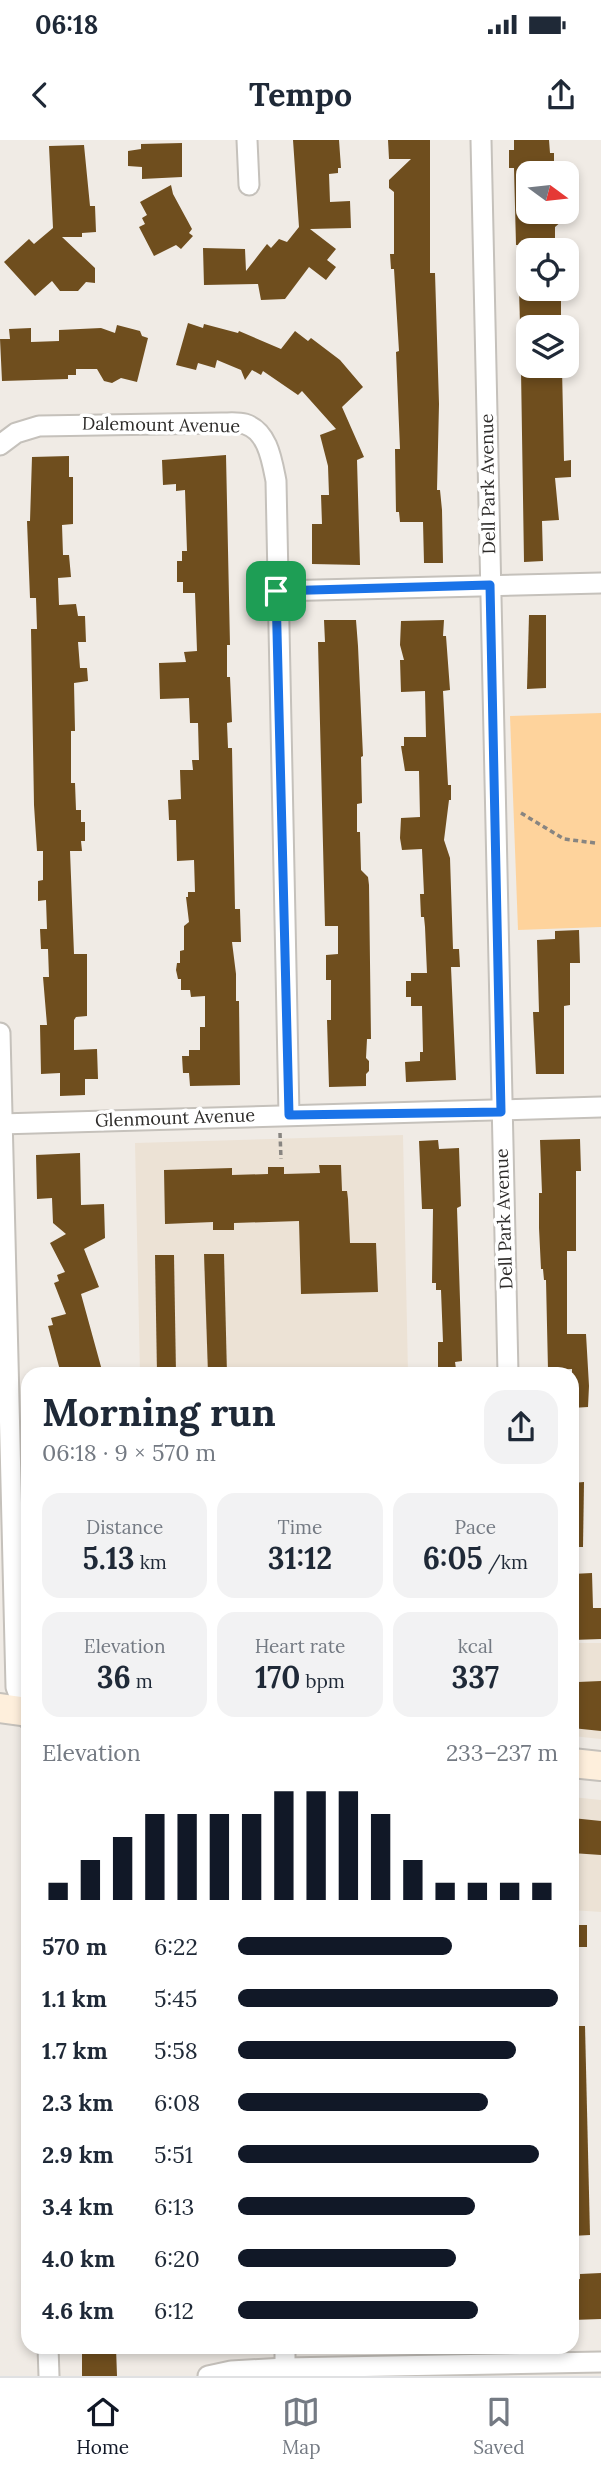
<!DOCTYPE html>
<meta charset="utf-8">
<style>
body{margin:0;font-family:Lora,serif;background:#f2f2f3;color:#1f2937;height:100vh;display:flex;flex-direction:column;font-size:26px;white-space:nowrap}
*{box-sizing:border-box;margin:0}
p{font-size:23px;color:#747a83}
.icon{flex:none;width:38px;height:38px;fill:none;stroke:currentColor;stroke-width:2;stroke-linecap:round;stroke-linejoin:round}
.map{position:relative;flex:1;overflow:hidden}
.side{position:absolute;left:21px;top:1227px;width:558px;height:987px;display:flex;flex-direction:column;background:#fff;border-radius:21px;box-shadow:0 4px 10px #0003}
.side>*{flex:none}
.needle{width:46px;rotate:105deg}
.tools{position:absolute;left:516px;top:21px;display:grid;gap:14px}
.tools a{display:grid;place-items:center;width:63px;height:63px;border-radius:14px;background:#fff;box-shadow:0 4px 10px #0003;font-size:35px}
.pin{position:absolute;display:grid;place-items:center;width:60px;height:60px;color:#fff;margin:-30px;border-radius:14px;box-shadow:0 4px 10px #0006}
.round{display:grid;place-items:center;flex:none;width:74px;height:74px;border-radius:21px;background:#f2f2f3}
.headline{display:flex;align-items:center;justify-content:space-between;height:119px;padding:0 21px}
h1{font-size:38px;font-weight:700;line-height:52px}
.figures{display:grid;grid-template-columns:repeat(3,1fr);gap:10px;height:119px;padding:7px 21px}
.figures div{display:grid;align-content:center;border-radius:18px;background:#f2f2f3;text-align:center}
.figures b{font-size:30px;font-weight:700}
.figures small{font-size:19px;font-weight:400}
.figures p{font-size:19px}
.chart{height:196px;padding:14px 21px}
.chart p{display:flex;justify-content:space-between}
.chart svg{width:100%;height:126px;margin-top:7px;stroke:#111827;stroke-width:6}
ul{padding:0 21px;list-style:none;font-size:23px}
li{display:grid;grid-template-columns:112px 84px 1fr;align-items:center;height:52px}
li i{height:18px;border-radius:9px;background:#111827}
.status{display:flex;justify-content:space-between;align-items:center;height:49px;padding:0 35px;background:#fff;direction:ltr}
.status svg{height:19px;fill:currentColor}
header{display:flex;justify-content:space-between;align-items:center;height:91px;padding:0 21px;background:#fff;font-size:32px;font-weight:700}
.tabs{display:flex;justify-content:space-around;align-items:center;height:98px;border-top:2px solid #e0e1e3;background:#fff;font-size:19px;color:#747a83}
.tabs a{display:grid;justify-items:center;gap:4px}
.tabs .active{color:#111827}
.map>svg:first-child{display:block}
</style>
<div class="status"><b>06:18</b><svg viewBox="0 0 49 12"><path d="M0 12V9h3v3zM5 12V6h3v6zM10 12V3h3v9zM15 12V0h3v12zM26 1h20v11H26zM47 4h2v5h-2z"/></svg></div>
<header><svg class="icon" aria-label="back" viewBox="0 0 24 24"><path d="M15 5l-7 7 7 7"/></svg>Tempo<svg class="icon" aria-label="share" viewBox="0 0 24 24"><path d="M12 15V3M7 8l5-5 5 5M5 13v7h14v-7"/></svg></header>
<div class="map">
<svg width="601" height="2236" viewBox="0 0 601 2236">
<rect width="100%" height="100%" fill="#f0ebe5"/>
<!-- built -->
<g fill="#ece2d5">
<path d="M403,995L408,1234H140L135,1003Z"/>
<path d="M572,1503H601V1599L572,1596Z"/>
<path d="M572,1657L601,1660V1772L572,1770Z"/>
</g>
<!-- green -->
<path fill="#fed39c" d="M601,573V787L518,790L510,576Z"/>
<!-- building -->
<g fill="#6f4e1e">
<path d="M293,0H339L341,28H338V33L329,34L330,62L350,61L351,88L310,89L336,109L327,120L336,127L326,140L309,127L285,159L261,160L258,144L204,145L203,108L245,109L246,131L267,104L271,108L279,99L287,102L299,87Z"/>
<path d="M388,0H430V133H435L439,264L437,350H440L442,370L443,423H424L423,382H400L399,372H396L395,309H400L396,212L399,211L394,129H391L390,114H394V52L389,48V40L411,19H389Z"/>
<path d="M514,0H549L550,13H554V33H528V72H555V76L562,81L555,87V104L516,105L514,28H509V10H514Z"/>
<path d="M182,3V37L142,39V27L128,26V11L141,9V4Z"/>
<path d="M84,5L90,66H95L96,92L82,93V97H62L95,128V143L86,142L78,151H60L52,141L35,156L4,122L29,99L34,104L53,88L49,6Z"/>
<path d="M171,45L173,54L192,89L189,93L193,96L181,109L176,105L154,116L139,87L145,84L142,78L147,75L140,62Z"/>
<path d="M519,149L561,150V182L520,184Z"/>
<path d="M188,183L203,188L204,184L238,193L239,191L281,209L295,191L308,201L311,198L340,220L363,247L342,267L364,317L357,320L360,425L312,424V384H322L321,355H329L328,326L320,295L336,289L302,251L298,255L263,231L261,235L252,230L245,240L241,230L217,220L215,228L198,223L196,230L176,225Z"/>
<path d="M117,185L140,191L142,196L148,198L137,242L121,238L112,243L104,241L97,229H76V235H68V239L2,241L0,199H10L9,189L31,188V202L59,201V190L101,188L115,193Z"/>
<path d="M562,228L564,321L571,320V337L555,338L559,380L542,381L543,421L524,422L521,230Z"/>
<path d="M226,315L230,505H227V537H230L232,582L227,583L228,608H232L235,769H240L241,802H232L236,834V861H239L240,945L190,946L189,933H183L182,916H189V910H200V887H205V856L191,857L190,850H181V839H178L176,830L177,823H180V811L184,810V786L189,782L186,757H188V752H195L194,720L177,721L176,680H169L168,660L181,659L180,630H193L192,620H199L198,583H190L189,558L160,559L159,523L186,522L184,512L197,511L195,453H183V442H177V421H182V411H187L185,350L176,351V344L163,345L162,320Z"/>
<path d="M69,316V337H73V384L62,385L63,415H69L71,437L58,438L59,465L76,464L78,476H85L86,502H78L80,528H87L88,541L74,543L75,591H71V643H75L76,670H81V682H85V701H81L82,711H70L74,814H87V876L76,877L74,880V910L97,909L98,939H85V955L60,956V933L41,934L40,885H47L43,837H49L48,809H41L40,789H47L46,760L38,761V741L43,740V711H37L34,665L31,489H37L36,458H30L27,381H30L32,317Z"/>
<path d="M529,475H546V548L527,549Z"/>
<path d="M324,480H356L358,506L363,616L361,617L362,663L357,664V692H360L361,730L368,737L369,745L371,899H367L366,918L369,921V931L366,934V946L329,947L327,880H331V840H326V815L338,814V786H325L318,502H325Z"/>
<path d="M444,480L443,496H446L450,550L443,551L448,645H451V660H449L444,700L450,718L453,809H459L460,827H451L456,940L406,942L405,922L420,921V912H423L422,866H411V857H406V841H411V833H427L425,787L424,777H421L420,754H424L422,709L402,710L400,698L401,678L420,677L419,631H405L401,606H404V597H426L425,551L401,552L400,520H404L400,505L401,481Z"/>
<path d="M579,790L580,823H570V865L564,866V934H536L533,872H539L537,800L555,799V791Z"/>
<path d="M580,999L581,1031H576V1111H567V1194H586L589,1246L588,1267L572,1268V1229L548,1230L546,1140H544L543,1129H541L539,1088V1053H542L540,1000Z"/>
<path d="M438,1000L439,1009L459,1008L461,1066L457,1068L462,1221L455,1222L456,1229L438,1230V1202H443L441,1150H436V1143H432L433,1069H422L419,1001Z"/>
<path d="M80,1013L81,1065L104,1064L105,1098L84,1109L99,1147L81,1154L103,1234H61L48,1186L53,1185L51,1178L66,1174L54,1143L59,1141L57,1135L65,1132L50,1103L66,1094L53,1083L52,1058L37,1059L36,1015Z"/>
<path d="M319,1025H341L342,1051H347L348,1059L350,1103H376L378,1152L301,1154L299,1081L234,1083V1090H213V1082L165,1084L164,1030L232,1028V1035L268,1034V1027H284V1034L320,1033Z"/>
<path d="M204,1114H224L227,1234H208Z"/>
<path d="M155,1115H174L176,1234H157Z"/>
<path d="M584,1342L583,1407H572V1343Z"/>
<path d="M592,1433L593,1468H601V1499L572,1500V1434Z"/>
<path d="M601,1541V1591L572,1588V1564H578V1542Z"/>
<path d="M572,1678L601,1681V1715L572,1713Z"/>
<rect x="572" y="1785" width="15" height="22"/>
<path d="M572,1886H585L590,2095L572,2096Z"/>
<path d="M601,2133V2179L572,2180V2140L580,2139V2134Z"/>
<path d="M85,2207H116L117,2236H82V2211H86Z"/>
</g>
<g fill="none" stroke-linecap="round" stroke-linejoin="round">
<!-- minor casing -->
<g stroke="#c5c1bb" stroke-width="23">
<g id="minor">
<path d="M247,0L249,45"/>
<path d="M481,0L508,1234"/>
<path d="M0,305L16,293L39,286L222,283C229,283 238,282 245,284C268,291 272,321 276,341L289,975"/>
<path d="M276,451L601,443"/>
<path d="M0,893L16,1547L28,1579"/>
<path d="M0,984L601,967"/>
<path d="M48,2207L49,2236"/>
<path d="M285,2207V2228"/>
<path d="M208,2236L231,2231L285,2228L601,2222"/>
</g>
</g>
<!-- secondary casing -->
<g stroke="#c5c1bb" stroke-width="32">
<g id="secondary">
<path d="M0,1568L28,1572"/>
<path d="M572,1623L601,1626"/>
</g>
</g>
<!-- path -->
<g stroke="#888581" stroke-width="3.5" stroke-dasharray="5 3.5" stroke-linecap="butt">
<path d="M521,673L564,699L595,703"/>
<path d="M280,993L281,1019"/>
</g>
<!-- minor -->
<use href="#minor" stroke="#fff" stroke-width="19"/>
<!-- secondary -->
<use href="#secondary" stroke="#feefdc" stroke-width="28"/>
</g>
<g fill="none" stroke-linecap="round" stroke-linejoin="round">
<!-- route casing -->
<g stroke="#fff" stroke-width="14">
<path id="route" d="M490,445L501,972L289,975L276,451Z"/>
</g>
<!-- route -->
<use href="#route" stroke="#1a73e8" stroke-width="9"/>
</g>
<g text-anchor="middle" stroke-width="7" stroke-linejoin="round" paint-order="stroke">
<!-- street labels -->
<g font-size="18" fill="#2e2c2a" stroke="#fff">
<text transform="translate(161 285) rotate(1)" y="6">Dalemount Avenue</text>
<text transform="translate(488 344) rotate(-91)" y="6">Dell Park Avenue</text>
<text transform="translate(175 978) rotate(-2)" y="6">Glenmount Avenue</text>
<text transform="translate(504 1079) rotate(-92)" y="6">Dell Park Avenue</text>
</g>
</g>
</svg>
<div class="tools">
<a><svg class="needle" viewBox="-14 -14 28 28"><path d="M0-13l5 13h-10z" fill="#e53935"/><path d="M0 13l5-13h-10z" fill="#747a83"/></svg></a>
<a><svg class="icon" aria-label="locate" viewBox="0 0 24 24"><circle cx="12" cy="12" r="6"/><path d="M12 2v4M12 18v4M2 12h4M18 12h4"/></svg></a>
<a><svg class="icon" aria-label="layers" viewBox="0 0 24 24"><path d="M12 4l9 5-9 5-9-5zM3 14l9 5 9-5"/></svg></a>
</div>
<div class="pin" style="left:276px;top:451px;background:#1e9e55"><svg class="icon" aria-label="arrive" viewBox="0 0 24 24"><path d="M6 21V4h12l-3 4 3 4H6"/></svg></div>
<section class="side">
<div class="headline"><div><h1>Morning run</h1><p>06:18 · 9 × 570 m</p></div><a class="round"><svg class="icon" aria-label="share" viewBox="0 0 24 24"><path d="M12 15V3M7 8l5-5 5 5M5 13v7h14v-7"/></svg></a></div>
<div class="figures">
<div><p>Distance</p><b>5.13<small> km</small></b></div>
<div><p>Time</p><b>31:12</b></div>
<div><p>Pace</p><b>6:05<small> /km</small></b></div>
</div>
<div class="figures">
<div><p>Elevation</p><b>36<small> m</small></b></div>
<div><p>Heart rate</p><b>170<small> bpm</small></b></div>
<div><p>kcal</p><b>337</b></div>
</div>
<div class="chart"><p><span>Elevation</span>233–237 m</p>
<svg viewBox="0 0 160 44" preserveAspectRatio="none"><path d="M5 44V38M15 44V30M25 44V22M35 44V14M45 44V14M55 44V14M65 44V14M75 44V6M85 44V6M95 44V6M105 44V14M115 44V30M125 44V38M135 44V38M145 44V38M155 44V38"/></svg>
</div>
<ul>
<li><b>570 m</b>6:22<i style="width:67%"></i></li>
<li><b>1.1 km</b>5:45<i style="width:100%"></i></li>
<li><b>1.7 km</b>5:58<i style="width:87%"></i></li>
<li><b>2.3 km</b>6:08<i style="width:78%"></i></li>
<li><b>2.9 km</b>5:51<i style="width:94%"></i></li>
<li><b>3.4 km</b>6:13<i style="width:74%"></i></li>
<li><b>4.0 km</b>6:20<i style="width:68%"></i></li>
<li><b>4.6 km</b>6:12<i style="width:75%"></i></li>
</ul>
</section>
</div>
<nav class="tabs">
<a class="active"><svg class="icon" aria-label="home" viewBox="0 0 24 24"><path d="M3 11l9-7 9 7M6 9v11h12V9"/></svg>Home</a>
<a><svg class="icon" aria-label="map" viewBox="0 0 24 24"><path d="M3 6l6-2 6 2 6-2v14l-6 2-6-2-6 2zM9 4v14M15 6v14"/></svg>Map</a>
<a><svg class="icon" aria-label="saved" viewBox="0 0 24 24"><path d="M7 4h10v16l-5-4-5 4z"/></svg>Saved</a>
</nav>
